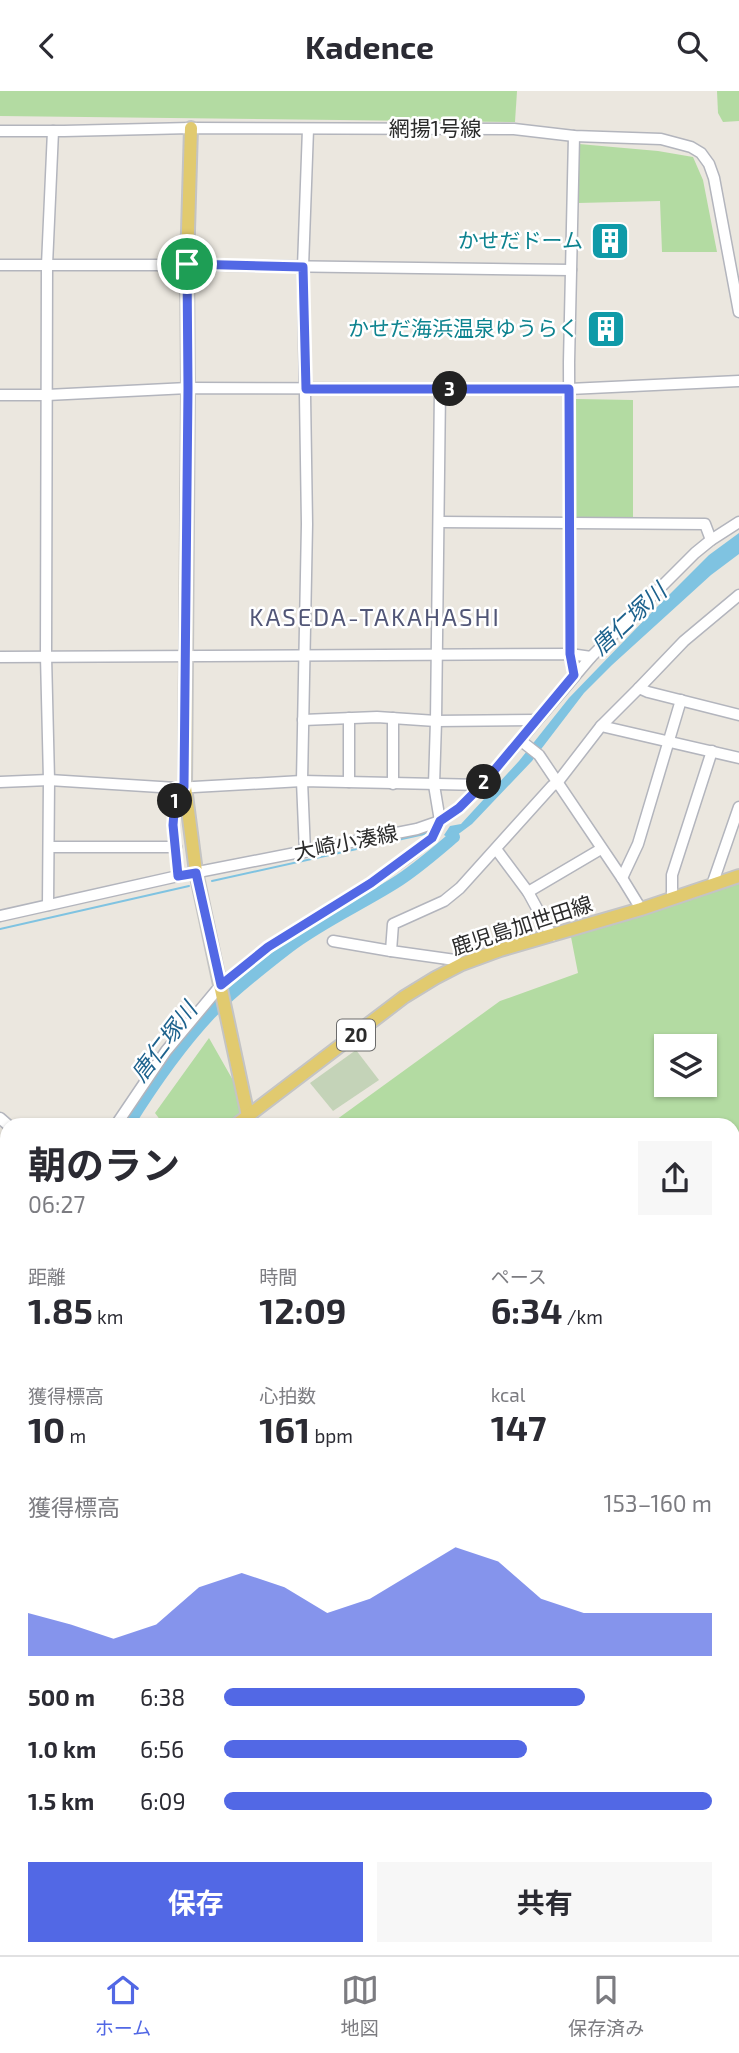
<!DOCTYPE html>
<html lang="ja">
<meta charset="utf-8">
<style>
body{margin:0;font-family:"Exo 2","Noto Sans JP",sans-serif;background:#f7f7f7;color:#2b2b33;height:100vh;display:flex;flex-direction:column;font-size:26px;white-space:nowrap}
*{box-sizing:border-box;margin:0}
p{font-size:23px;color:#7c7c81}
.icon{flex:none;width:38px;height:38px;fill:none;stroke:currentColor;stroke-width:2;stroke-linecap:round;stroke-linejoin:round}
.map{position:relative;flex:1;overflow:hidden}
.side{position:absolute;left:0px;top:1027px;width:740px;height:838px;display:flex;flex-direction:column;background:#fff;border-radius:21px 21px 0 0;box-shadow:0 2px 5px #0004}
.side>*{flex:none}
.buttons{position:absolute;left:654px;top:943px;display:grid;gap:14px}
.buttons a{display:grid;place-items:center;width:63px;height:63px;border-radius:0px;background:#fff;box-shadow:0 2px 5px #0004;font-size:35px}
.pin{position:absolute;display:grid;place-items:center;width:60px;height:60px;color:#fff;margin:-30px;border:4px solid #fff;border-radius:50%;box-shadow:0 2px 7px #0007}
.km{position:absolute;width:35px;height:35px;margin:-18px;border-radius:50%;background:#222;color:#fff;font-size:19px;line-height:35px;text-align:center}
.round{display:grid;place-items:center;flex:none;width:74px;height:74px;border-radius:0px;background:#f7f7f7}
.summary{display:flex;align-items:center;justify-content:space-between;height:119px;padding:0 28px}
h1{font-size:38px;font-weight:700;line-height:52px}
.figures{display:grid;grid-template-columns:repeat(3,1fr);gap:10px;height:119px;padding:7px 28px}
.figures div{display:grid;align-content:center}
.figures b{font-size:35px;font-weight:700}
.figures small{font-size:19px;font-weight:400}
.figures p{font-size:19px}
.chart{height:196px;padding:14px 28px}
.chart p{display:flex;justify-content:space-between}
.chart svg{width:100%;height:126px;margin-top:7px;fill:#5268e5;opacity:.7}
.primary-button{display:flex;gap:14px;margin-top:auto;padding:14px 28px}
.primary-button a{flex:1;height:80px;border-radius:0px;background:#5268e5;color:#fff;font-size:28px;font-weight:700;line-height:80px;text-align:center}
.primary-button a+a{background:#f7f7f7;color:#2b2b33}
ul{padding:0 28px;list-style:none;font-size:23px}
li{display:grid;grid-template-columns:112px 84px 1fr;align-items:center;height:52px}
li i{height:18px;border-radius:9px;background:#5268e5}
header{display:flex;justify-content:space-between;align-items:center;height:91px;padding:0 28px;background:#fff;font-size:32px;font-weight:700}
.tab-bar{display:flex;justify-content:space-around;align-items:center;height:98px;border-top:2px solid #e1e1e2;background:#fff;font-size:19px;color:#7c7c81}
.tab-bar a{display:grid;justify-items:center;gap:4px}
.tab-bar .on{color:#5268e5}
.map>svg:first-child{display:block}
</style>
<header><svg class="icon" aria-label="back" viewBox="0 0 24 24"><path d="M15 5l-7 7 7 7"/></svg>Kadence<svg class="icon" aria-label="search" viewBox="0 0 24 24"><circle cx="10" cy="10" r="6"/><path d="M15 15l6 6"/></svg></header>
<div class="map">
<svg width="739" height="1864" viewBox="0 0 739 1864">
<rect width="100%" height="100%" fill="#ebe7df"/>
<!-- green -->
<g fill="#b3dba2" fill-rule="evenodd">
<path d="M0,0H517L515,31L0,25Z"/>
<path d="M717,0H739V30L723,31L718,22Z"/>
<path d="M579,53L658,60L693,66L703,89L717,161H662L660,110L578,112Z"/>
<path d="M576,308L633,309V431L575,430Z"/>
<path d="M739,787V1328L733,1329V1034H329L500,910L578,882L571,846ZM667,956H705V994H667Z"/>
<path d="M209,947L255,1028L270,1034H164L155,1022Z"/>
<path d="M733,1630L739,1637V1864H678L677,1859L733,1858Z"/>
</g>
<!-- cemetery -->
<path fill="#c4d3b8" d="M356,959L379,989L333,1020L310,992Z"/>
<!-- water -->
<path fill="#7fc3e1" d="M739,442V463L711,484L612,574L584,602L532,670L472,733L441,756L447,746L444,744L450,735L461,733L519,670L569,607L653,520L709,464Z"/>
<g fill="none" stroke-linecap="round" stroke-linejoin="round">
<!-- stream -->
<g stroke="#7fc3e1" stroke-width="2">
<path d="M212,790L429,742"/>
<path d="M0,838L189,795"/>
<path d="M0,1222L7,1225"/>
<path d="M7,1292L5,1295L7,1302"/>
<path d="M0,1326L7,1315"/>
<path d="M733,1386L739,1372"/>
<path d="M733,1407L739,1437"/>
<path d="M0,1757L7,1765"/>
<path d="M95,1858L100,1864"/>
</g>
<!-- river -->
<g stroke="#7fc3e1" stroke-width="12">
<path d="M128,1034C151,997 181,954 211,922C235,898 263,876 289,856C322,831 360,814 395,792C416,779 435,762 454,746"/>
<path d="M0,1761L7,1726"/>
</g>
<!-- minor casing -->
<g stroke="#b3b5bd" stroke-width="13">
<g id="minor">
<path d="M0,40H64L191,37L514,38L574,45L661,48L691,56L701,62L709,73L714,87L739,221"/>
<path d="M574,45L569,271L570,563L574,585"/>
<path d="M0,174H187L571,179"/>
<path d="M0,304H47L188,297L569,298L739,290"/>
<path d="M440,431L705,433L711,449"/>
<path d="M0,566L570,563L591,566"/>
<path d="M639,597L684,550L739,504"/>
<path d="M393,627V693"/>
<path d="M303,629L377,626L436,630L537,629"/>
<path d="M601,635L639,597L648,601L739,624"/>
<path d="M520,649L539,664L622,787L641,818"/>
<path d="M0,691L49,689L176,697L302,690L482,694"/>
<path d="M349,691V627"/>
<path d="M176,697L173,734L178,785"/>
<path d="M49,756H176"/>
<path d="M496,758L528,801L552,845"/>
<path d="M305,761L302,690L307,433L303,176L308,38"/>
<path d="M622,787L638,753L681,609"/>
<path d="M712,794L739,716"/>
<path d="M528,801L601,758"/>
<path d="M672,807V784L712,660"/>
<path d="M48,814L49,689L46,565L47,174L53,40"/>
<path d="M0,825L178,785L417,738L440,730L459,717L482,694L591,566L695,462L711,449L739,431"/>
<path d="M333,850L391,860"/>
<path d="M462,873L455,869L391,860L393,833L444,810L460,797L552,695L557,692L601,635L739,667"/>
<path d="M0,1027L8,1034"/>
<path d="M116,1034L166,960L221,894L268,856L371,792L405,768L432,747L440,730L434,694L436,630L440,298"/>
<path d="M0,1207L7,1198"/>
<path d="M2,1251V1273"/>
<path d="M733,1367V1373"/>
<path d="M733,1391L739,1389"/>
<path d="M0,1423L7,1404"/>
<path d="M733,1459L739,1461"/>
<path d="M0,1555L7,1556"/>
<path d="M57,1858L58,1864"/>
<path d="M344,1858L350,1864"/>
<path d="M646,1858L650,1864"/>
<path d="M174,1864L177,1858"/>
<path d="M406,1864L408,1858"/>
<path d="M509,1864L514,1858"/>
</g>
</g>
<!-- major casing -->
<g stroke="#c4c4c4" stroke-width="16">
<g id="major">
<path d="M191,37L187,174L188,297L185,696L196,781L248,1025"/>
<path d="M236,1034L404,906L435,887L462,873L500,859L641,818L739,785"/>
</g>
</g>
<!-- highway casing -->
<g stroke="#c4c4c4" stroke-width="18">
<g id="highway">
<path d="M0,1478L7,1487"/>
<path d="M485,1858L489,1864"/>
</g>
</g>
<!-- minor -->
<use href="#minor" stroke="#fff" stroke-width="10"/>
<!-- major -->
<use href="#major" stroke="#e1ca6f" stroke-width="12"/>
<!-- highway -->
<use href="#highway" stroke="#eca76a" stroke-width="14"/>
</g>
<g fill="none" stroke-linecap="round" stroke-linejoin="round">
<!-- route casing -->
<g stroke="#fff" stroke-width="14">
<path id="route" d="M187,173L303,176L306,298H569L570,563L574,584L482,694L459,717L440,730L432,747L371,792L268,856L221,894L196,782L178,785L173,734L176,697L184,696L188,297Z"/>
</g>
<!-- route -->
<use href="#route" stroke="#5268e5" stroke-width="9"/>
</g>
<!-- icons -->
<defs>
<g id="building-square" transform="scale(2.0125)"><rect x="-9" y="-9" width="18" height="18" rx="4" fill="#0f9aa8" stroke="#fff"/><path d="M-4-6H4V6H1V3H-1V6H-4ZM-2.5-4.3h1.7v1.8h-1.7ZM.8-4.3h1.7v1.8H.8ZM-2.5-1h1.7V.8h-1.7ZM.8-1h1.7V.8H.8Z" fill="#fff"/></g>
</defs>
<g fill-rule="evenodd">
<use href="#building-square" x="610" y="150"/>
<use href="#building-square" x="606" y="238"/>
</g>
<g text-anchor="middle" stroke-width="5" stroke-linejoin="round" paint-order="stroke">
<!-- shield labels -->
<rect fill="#fff" stroke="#6b6b6b" stroke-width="2" x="337" y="928.5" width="38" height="31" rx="5"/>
<g font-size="19" font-weight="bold" fill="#2b2b2b">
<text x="356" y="951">20</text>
</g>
<!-- street labels -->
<g font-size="21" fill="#2b2b2b" stroke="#fff">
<text x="435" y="45">網揚1号線</text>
<text transform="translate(346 752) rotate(-11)" y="7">大崎小湊線</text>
<text transform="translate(522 835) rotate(-18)" y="7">鹿児島加世田線</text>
</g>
<!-- culture labels -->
<g font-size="21" fill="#0d838f" stroke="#fff" text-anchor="end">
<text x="583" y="157">かせだドーム</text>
<text x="579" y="245">かせだ海浜温泉ゆうらく</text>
</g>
<!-- water labels -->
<g font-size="23" font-style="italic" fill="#1d628d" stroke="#fff">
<text transform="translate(629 528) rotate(-43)" y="8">唐仁塚川</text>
<text transform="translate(164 951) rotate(-53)" y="8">唐仁塚川</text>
</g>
<!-- quarter labels -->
<g font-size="24" letter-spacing="2" fill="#515677" stroke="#fff">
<text x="375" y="535">KASEDA-TAKAHASHI</text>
</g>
</g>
</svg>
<div class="buttons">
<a><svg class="icon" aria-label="layers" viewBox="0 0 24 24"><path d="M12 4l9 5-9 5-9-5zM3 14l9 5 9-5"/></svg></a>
</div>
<div class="pin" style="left:187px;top:173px;background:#1e9e55"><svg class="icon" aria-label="arrive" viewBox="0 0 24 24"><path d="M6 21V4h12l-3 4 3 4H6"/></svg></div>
<b class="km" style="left:175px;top:710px">1</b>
<b class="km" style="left:484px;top:691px">2</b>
<b class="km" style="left:450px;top:298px">3</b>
<section class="side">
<div class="summary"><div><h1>朝のラン</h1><p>06:27</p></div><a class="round"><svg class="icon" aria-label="share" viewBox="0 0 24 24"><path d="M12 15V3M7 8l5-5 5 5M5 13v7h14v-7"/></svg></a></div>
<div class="figures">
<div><p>距離</p><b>1.85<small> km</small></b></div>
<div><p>時間</p><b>12:09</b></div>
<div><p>ペース</p><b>6:34<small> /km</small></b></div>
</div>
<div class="figures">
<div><p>獲得標高</p><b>10<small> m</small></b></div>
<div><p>心拍数</p><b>161<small> bpm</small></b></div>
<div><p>kcal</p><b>147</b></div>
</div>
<div class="chart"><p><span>獲得標高</span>153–160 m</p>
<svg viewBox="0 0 160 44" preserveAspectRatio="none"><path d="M0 44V29L10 33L20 38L30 33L40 20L50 15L60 20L70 29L80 24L90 15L100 6L110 11L120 24L130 29L140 29L150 29L160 29V44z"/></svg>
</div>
<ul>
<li><b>500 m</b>6:38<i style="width:74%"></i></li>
<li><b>1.0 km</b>6:56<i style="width:62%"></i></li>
<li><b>1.5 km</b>6:09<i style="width:100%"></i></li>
</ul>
<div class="primary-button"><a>保存</a><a>共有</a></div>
</section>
</div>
<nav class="tab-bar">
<a class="on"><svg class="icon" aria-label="home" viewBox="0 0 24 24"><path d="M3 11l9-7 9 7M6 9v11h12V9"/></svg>ホーム</a>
<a><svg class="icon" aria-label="map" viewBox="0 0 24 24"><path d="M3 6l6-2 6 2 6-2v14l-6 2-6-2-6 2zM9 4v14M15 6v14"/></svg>地図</a>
<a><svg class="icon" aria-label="saved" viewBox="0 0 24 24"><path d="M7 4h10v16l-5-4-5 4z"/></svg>保存済み</a>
</nav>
